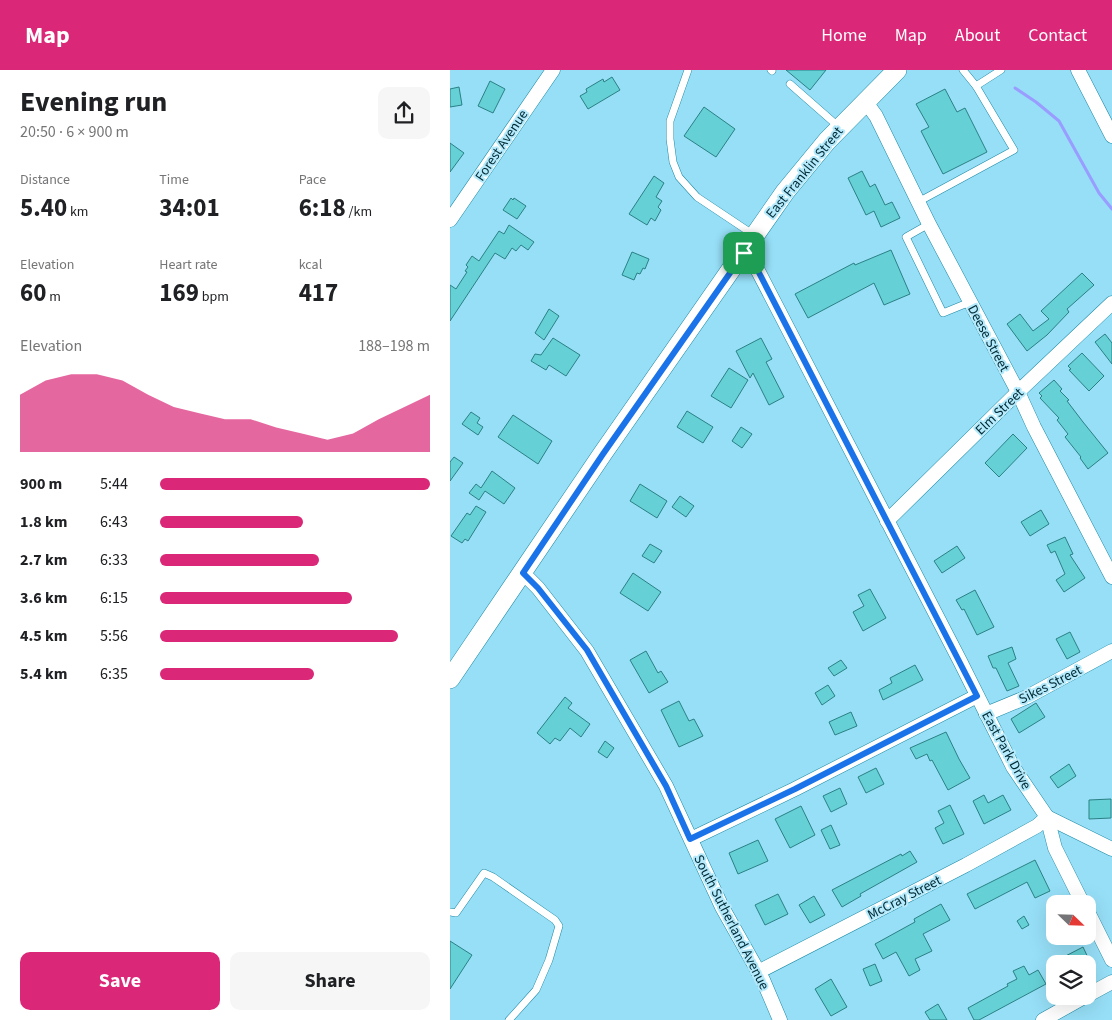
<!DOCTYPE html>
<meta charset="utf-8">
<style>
body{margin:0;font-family:"Source Sans 3",sans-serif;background:#f6f6f6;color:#202124;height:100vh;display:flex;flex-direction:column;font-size:19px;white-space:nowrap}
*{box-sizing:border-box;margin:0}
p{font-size:16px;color:#757577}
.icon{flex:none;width:28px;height:28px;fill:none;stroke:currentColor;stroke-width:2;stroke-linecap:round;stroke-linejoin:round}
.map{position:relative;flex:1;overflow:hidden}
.side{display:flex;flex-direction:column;background:#fff;width:450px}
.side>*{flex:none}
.needle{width:32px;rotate:113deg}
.controls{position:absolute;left:596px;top:825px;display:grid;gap:10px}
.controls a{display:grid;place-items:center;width:50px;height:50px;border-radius:10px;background:#fff;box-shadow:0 5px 20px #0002;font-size:25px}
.pin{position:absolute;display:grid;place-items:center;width:42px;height:42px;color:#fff;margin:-21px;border-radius:10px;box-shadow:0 2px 8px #0006}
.round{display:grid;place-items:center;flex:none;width:52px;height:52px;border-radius:10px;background:#f6f6f6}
.headline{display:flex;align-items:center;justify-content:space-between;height:85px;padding:0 20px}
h1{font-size:28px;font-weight:700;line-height:38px}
.figures{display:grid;grid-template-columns:repeat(3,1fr);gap:8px;height:85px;padding:5px 20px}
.figures div{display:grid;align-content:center}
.figures b{font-size:25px;font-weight:700}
.figures small{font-size:14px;font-weight:400}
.figures p{font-size:14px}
.chart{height:140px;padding:10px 20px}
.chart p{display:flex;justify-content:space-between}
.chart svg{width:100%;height:90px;margin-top:5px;fill:#db2777;opacity:.7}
.button{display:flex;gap:10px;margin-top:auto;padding:10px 20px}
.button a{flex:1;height:58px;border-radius:10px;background:#db2777;color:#fff;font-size:20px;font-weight:700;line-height:58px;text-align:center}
.button a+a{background:#f6f6f6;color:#202124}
ul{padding:0 20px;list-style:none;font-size:16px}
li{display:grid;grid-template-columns:80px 60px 1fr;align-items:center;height:38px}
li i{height:12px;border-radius:6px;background:#db2777}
header{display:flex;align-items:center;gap:30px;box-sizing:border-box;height:70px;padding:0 25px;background:#db2777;color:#fff}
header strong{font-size:24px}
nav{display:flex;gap:28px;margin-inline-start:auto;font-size:18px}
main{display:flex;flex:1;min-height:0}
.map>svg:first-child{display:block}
</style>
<header>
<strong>Map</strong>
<nav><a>Home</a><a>Map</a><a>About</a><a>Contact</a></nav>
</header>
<main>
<section class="side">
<div class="headline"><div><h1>Evening run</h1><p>20:50 · 6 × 900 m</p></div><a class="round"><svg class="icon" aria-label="share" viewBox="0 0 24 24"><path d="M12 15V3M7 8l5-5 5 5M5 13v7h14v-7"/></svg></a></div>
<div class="figures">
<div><p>Distance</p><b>5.40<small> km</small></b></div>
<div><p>Time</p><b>34:01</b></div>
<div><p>Pace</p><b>6:18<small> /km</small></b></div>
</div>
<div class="figures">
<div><p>Elevation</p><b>60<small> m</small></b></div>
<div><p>Heart rate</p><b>169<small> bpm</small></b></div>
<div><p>kcal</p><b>417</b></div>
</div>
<div class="chart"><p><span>Elevation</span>188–198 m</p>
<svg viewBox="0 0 160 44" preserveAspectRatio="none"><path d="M0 44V16L10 9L20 6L30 6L40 9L50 16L60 22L70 25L80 28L90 28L100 32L110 35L120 38L130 35L140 28L150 22L160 16V44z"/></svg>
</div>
<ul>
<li><b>900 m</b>5:44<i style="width:100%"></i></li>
<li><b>1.8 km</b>6:43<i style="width:53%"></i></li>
<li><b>2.7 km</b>6:33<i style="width:59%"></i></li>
<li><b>3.6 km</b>6:15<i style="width:71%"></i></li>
<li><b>4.5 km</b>5:56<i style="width:88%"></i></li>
<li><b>5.4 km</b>6:35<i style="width:57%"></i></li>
</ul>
<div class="button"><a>Save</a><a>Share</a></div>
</section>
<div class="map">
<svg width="662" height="950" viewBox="0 0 662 950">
<rect width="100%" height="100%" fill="#96dff7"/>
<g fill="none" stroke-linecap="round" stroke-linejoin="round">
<!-- stream -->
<path stroke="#999dff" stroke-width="3" d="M565,18L586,32L609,51L649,123L662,139"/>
</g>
<!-- building -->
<g fill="#65d1d7" stroke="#2b8084">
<path d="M336,0H376L360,20Z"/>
<path d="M162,7L170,20L138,39L130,26L137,22L136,19L153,9L154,12Z"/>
<path d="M40,11L55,19L43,43L28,36Z"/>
<path d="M9,17L12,35L0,37V19Z"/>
<path d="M495,19L507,42L515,38L537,82L493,104L471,61L479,57L466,34Z"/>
<path d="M254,37L285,59L266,87L234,66Z"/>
<path d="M0,73L14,83L0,102Z"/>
<path d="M412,101L420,117L425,114L435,135L442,132L450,148L431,157L424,141L416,145L398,108Z"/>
<path d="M204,106L214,113L206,127L212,131L208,137L211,140L205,151L201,148L197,155L179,144Z"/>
<path d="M61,128L63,130L64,128L76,136L67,149L53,140Z"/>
<path d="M59,155L84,172L78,180L71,175L66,181L62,178L55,189L45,183L0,251V215L6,219L17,202L15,201L18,197L16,195L22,186L29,191L49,161L54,164Z"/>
<path d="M441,180L460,224L434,235L424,213L358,248L345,224L404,193L405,195Z"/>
<path d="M182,182L199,189L195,199L193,198L190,204L187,203L184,210L172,205Z"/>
<path d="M632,203L644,215L617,239L619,242L597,265L577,281L557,254L570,244L583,261L599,249L591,241Z"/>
<path d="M99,239L109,246L94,270L85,263Z"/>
<path d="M655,264L662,273V294L645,272Z"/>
<path d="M103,268L130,285L116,306L99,295L96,300L81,291L85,284L91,285Z"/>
<path d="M311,268L322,289L316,292L334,327L319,335L303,303L300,308L286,281Z"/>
<path d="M632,283L654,306L639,321L619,300L621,299L618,296Z"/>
<path d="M279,298L298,310L281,338L261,326Z"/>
<path d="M604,310L612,319L610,321L619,330L617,331L633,352L658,383L638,399L630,388L631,387L615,367L618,364L607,350L609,348L590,328L592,326L589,323Z"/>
<path d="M237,341L263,357L253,373L227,357Z"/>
<path d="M21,342L30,348L27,353L33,357L28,365L12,354Z"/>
<path d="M63,345L102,371L88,394L48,367Z"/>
<path d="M291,357L302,364L292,378L282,371Z"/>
<path d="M563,364L577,378L549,407L535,393Z"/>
<path d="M4,387L13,393L0,411V392Z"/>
<path d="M42,401L65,418L54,434L35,421L29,430L19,423L26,414L31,418Z"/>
<path d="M190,414L217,431L207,448L180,431Z"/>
<path d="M230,426L244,436L236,447L222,437Z"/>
<path d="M26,436L36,442L18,471L15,469L12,473L1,466L17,443L20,445Z"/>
<path d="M591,440L599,454L580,466L571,452Z"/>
<path d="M615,467L623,484L620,485L635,508L614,522L606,510L615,504L605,481L601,483L597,475Z"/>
<path d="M200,474L212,481L204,493L192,486Z"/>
<path d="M507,476L515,488L492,503L484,491Z"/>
<path d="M183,503L211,522L198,541L170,523Z"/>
<path d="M420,519L436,548L413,561L403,542L414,536L408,525Z"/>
<path d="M525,520L544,557L527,565L514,539L512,540L506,530Z"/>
<path d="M620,562L630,582L617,589L606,569Z"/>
<path d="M562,577L566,589L558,593L569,616L557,621L546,598H543L538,586Z"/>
<path d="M196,581L208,603L211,601L218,612L199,623L180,590Z"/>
<path d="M391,590L397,598L384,606L378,598Z"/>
<path d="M465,595L473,610L433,630L429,620L442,613L440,608Z"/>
<path d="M378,615L385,626L372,635L365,623Z"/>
<path d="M115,627L122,633L118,638L140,654L131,667L120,658L110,671L105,668L100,674L87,663Z"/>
<path d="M229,631L239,651L244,649L253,666L229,677L211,640Z"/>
<path d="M586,633L595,647L569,663L561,649Z"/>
<path d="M401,642L407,656L385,665L379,652Z"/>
<path d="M496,662L509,689L520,708L498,720L482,690L480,691L477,684L466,689L460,678Z"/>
<path d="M155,671L164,678L157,688L148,682Z"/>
<path d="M619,694L626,706L608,718L600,707Z"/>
<path d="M426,698L434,714L416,723L408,707Z"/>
<path d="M390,718L397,734L381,742L373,726Z"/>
<path d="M534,725L538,733L553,725L561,740L534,754L523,731Z"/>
<path d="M661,729V748L639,749V730Z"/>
<path d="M500,735L514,764L493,774L485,758L494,753L488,741Z"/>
<path d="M351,736L365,765L340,778L325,749Z"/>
<path d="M381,755L390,775L380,779L371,760Z"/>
<path d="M308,770L318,791L288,804L279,783Z"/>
<path d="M460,781L467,792L410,824L411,826L392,837L382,820L451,784L452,786Z"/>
<path d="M585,790L600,821L585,828L577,812L525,839L517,824Z"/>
<path d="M328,824L338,844L315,855L305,835Z"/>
<path d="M364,826L375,845L360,853L349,835Z"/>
<path d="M491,834L500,850L473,864L482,881L465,889L470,900L459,906L446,882L433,889L425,874L465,852L464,849Z"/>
<path d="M574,846L579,855L572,859L567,851Z"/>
<path d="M0,871L22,885L0,919Z"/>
<path d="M633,877L641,894H600Z"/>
<path d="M425,894L432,911L420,916L413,899Z"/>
<path d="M574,896L579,905L588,900L596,914L529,950H524L518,938L558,916L557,914L567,909L563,901Z"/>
<path d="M381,909L397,937L381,946L365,919Z"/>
<path d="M488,934L497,950H480L475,942Z"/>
</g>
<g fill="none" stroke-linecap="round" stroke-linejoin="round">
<!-- service casing -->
<g stroke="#1d89a4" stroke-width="8">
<g id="service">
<path d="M238,0L220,51V69L223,92L229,107L247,127L304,165"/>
<path d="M321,0L322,1"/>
<path d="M513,0L526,16L551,0"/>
<path d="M340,14L389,57"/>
<path d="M468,132L564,80L526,16"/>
<path d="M479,154L456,167L493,243L520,232"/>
<path d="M0,842L6,843L34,803L43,807L105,850L109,856L99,890L86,920L59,950"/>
</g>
</g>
<!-- minor casing -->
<g stroke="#1d89a4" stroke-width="15">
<g id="minor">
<path d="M628,0L662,66"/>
<path d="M415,31L426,46L479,154L568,322L584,357L662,507"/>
<path d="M0,150L103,0"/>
<path d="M293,183L305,195L510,591L563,697L597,747L605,778L633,834"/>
<path d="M437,451L568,322L662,233"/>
<path d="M73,503L88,518L137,581L216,716L272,837L313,910L330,950"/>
<path d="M536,644L577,627L662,581"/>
<path d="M241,769L345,719L527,626"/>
<path d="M638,842L662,890"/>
<path d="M308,902L516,795L587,756L597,747L662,779"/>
<path d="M638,925L662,912"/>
<path d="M593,950L636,926"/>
</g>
</g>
<!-- secondary casing -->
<g stroke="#1d89a4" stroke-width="20">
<path id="secondary" d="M0,609L153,383L335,122L377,71L447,0"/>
</g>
<!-- service -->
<use href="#service" stroke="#fff" stroke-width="7"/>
<!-- minor -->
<use href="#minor" stroke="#fff" stroke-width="14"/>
<!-- secondary -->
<use href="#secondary" stroke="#fff" stroke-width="19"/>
</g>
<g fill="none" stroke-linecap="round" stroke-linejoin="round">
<!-- route casing -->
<g stroke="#fff" stroke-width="10">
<path id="route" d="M294,183L305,195L527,626L345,719L240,769L216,716L137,580L88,518L73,503L153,384Z"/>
</g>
<!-- route -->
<use href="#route" stroke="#1a73e8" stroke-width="6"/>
</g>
<g text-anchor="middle" stroke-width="4" stroke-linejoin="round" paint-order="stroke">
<!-- street labels -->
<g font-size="14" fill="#002934" stroke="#b4eafb">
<text transform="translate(51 75) rotate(-56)" y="5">Forest Avenue</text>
<text transform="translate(354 102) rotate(-51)" y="5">East Franklin Street</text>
<text transform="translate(539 268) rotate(62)" y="5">Deese Street</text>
<text transform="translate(549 341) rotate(-44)" y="5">Elm Street</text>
<text transform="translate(600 614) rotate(-27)" y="5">Sikes Street</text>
<text transform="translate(557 680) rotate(61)" y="5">East Park Drive</text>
<text transform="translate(454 827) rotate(-27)" y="5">McCray Street</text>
<text transform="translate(282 852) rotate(63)" y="5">South Sutherland Avenue</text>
</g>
</g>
</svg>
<div class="controls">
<a><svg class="needle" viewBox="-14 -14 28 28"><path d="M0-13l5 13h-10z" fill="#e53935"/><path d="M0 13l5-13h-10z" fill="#757577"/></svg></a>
<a><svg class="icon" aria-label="layers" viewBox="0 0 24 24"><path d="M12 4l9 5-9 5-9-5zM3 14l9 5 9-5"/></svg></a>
</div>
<div class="pin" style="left:294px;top:183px;background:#1e9e55"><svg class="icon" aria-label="arrive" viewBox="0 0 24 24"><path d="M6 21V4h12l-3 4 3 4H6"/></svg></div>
</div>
</main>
